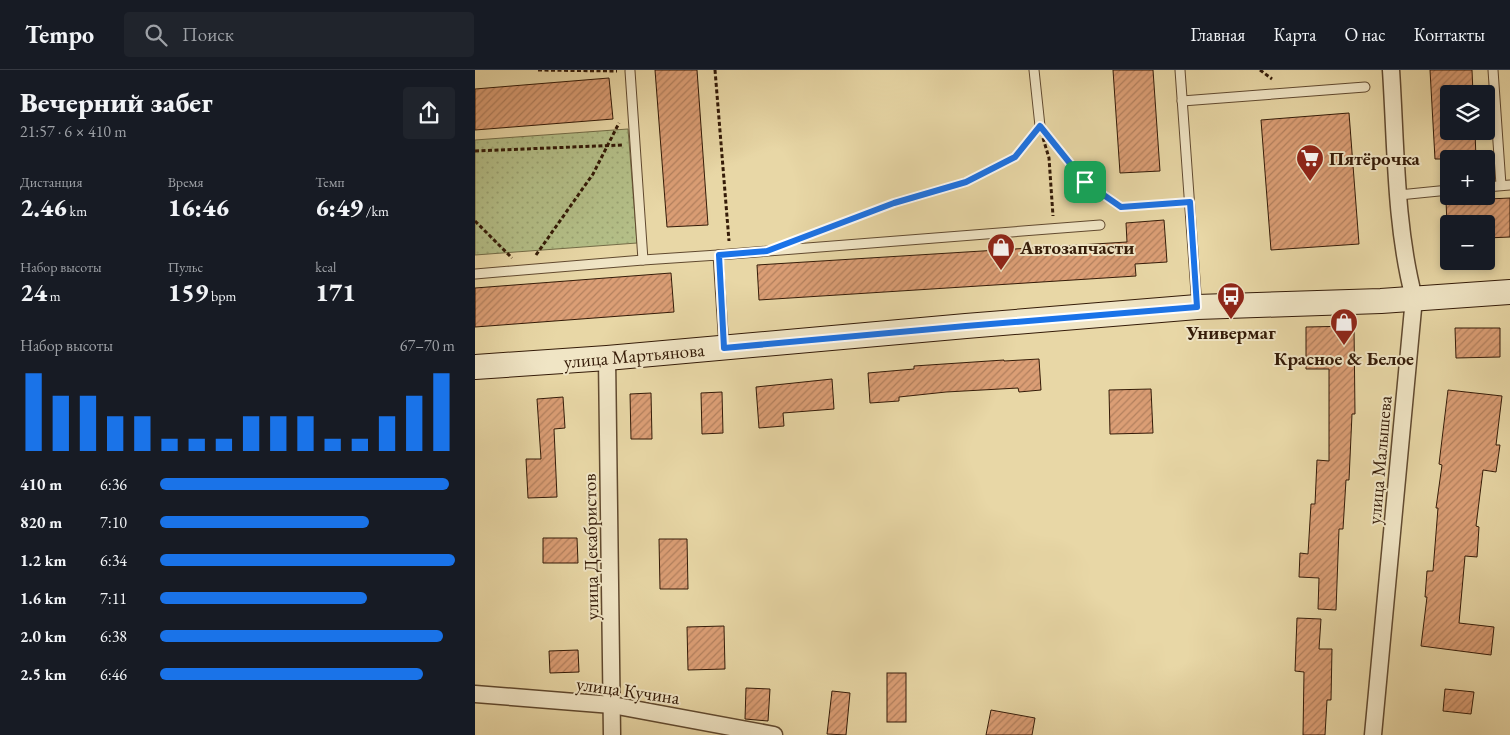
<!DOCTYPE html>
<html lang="ru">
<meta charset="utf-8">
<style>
body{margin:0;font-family:"EB Garamond",serif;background:#20242c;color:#f1f3f6;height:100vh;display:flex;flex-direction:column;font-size:19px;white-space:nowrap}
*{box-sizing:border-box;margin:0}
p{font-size:16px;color:#9ea1a6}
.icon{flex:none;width:28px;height:28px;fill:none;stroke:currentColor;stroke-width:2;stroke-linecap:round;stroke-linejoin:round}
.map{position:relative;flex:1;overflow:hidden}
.side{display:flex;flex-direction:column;background:#171b24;width:475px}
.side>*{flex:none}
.buttons{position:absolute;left:965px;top:15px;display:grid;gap:10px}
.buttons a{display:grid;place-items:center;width:55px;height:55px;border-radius:5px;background:#171b24;box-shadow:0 2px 8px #0003;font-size:25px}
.pin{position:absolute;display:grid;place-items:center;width:42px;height:42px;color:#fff;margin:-21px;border-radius:10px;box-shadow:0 2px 8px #0006}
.round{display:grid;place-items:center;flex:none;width:52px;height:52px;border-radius:5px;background:#20242c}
.summary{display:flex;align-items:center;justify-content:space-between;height:85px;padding:0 20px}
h1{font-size:28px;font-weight:800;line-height:38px}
.stats{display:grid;grid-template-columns:repeat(3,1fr);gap:8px;height:85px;padding:5px 20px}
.stats div{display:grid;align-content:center}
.stats b{font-size:25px;font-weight:800}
.stats small{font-size:14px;font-weight:400}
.stats p{font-size:14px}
.chart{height:140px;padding:10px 20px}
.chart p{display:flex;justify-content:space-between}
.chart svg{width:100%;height:90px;margin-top:5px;stroke:#1a73e8;stroke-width:6}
ul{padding:0 20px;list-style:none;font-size:16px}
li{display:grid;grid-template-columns:80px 60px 1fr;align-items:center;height:38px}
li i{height:12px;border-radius:6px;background:#1a73e8}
header{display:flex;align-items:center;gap:30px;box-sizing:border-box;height:70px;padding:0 25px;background:#171b24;border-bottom:1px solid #363941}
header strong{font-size:24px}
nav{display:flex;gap:28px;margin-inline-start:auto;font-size:18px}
.search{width:350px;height:45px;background:#20242c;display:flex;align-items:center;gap:12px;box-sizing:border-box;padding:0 18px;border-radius:5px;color:#9ea1a6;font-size:19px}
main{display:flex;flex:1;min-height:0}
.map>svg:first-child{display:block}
</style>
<header>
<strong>Tempo</strong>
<div class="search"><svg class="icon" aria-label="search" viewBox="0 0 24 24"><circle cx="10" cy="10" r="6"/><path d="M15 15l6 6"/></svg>Поиск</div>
<nav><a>Главная</a><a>Карта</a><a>О нас</a><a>Контакты</a></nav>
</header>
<main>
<section class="side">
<div class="summary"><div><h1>Вечерний забег</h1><p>21:57 · 6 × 410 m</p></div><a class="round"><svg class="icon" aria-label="share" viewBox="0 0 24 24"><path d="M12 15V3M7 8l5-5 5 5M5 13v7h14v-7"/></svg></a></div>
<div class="stats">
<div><p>Дистанция</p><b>2.46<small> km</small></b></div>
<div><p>Время</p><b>16:46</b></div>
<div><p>Темп</p><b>6:49<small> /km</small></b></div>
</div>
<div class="stats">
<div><p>Набор высоты</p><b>24<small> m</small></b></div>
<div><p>Пульс</p><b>159<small> bpm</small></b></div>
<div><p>kcal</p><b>171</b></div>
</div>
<div class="chart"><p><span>Набор высоты</span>67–70 m</p>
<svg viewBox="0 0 160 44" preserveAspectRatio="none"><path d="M5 44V6M15 44V17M25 44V17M35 44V27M45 44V27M55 44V38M65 44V38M75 44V38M85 44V27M95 44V27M105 44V27M115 44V38M125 44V38M135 44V27M145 44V17M155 44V6"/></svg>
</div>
<ul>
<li><b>410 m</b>6:36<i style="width:98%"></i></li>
<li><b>820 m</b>7:10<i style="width:71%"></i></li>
<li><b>1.2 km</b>6:34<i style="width:100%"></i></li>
<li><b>1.6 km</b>7:11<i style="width:70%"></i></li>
<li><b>2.0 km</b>6:38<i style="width:96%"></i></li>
<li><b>2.5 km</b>6:46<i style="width:89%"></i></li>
</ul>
</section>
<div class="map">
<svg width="1035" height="665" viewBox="0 0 1035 665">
<defs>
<pattern id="grass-dots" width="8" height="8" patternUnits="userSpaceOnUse" patternTransform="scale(1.25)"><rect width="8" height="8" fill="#b4bf88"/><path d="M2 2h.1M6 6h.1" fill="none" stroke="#9ba474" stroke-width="1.8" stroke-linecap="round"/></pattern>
<pattern id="building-hatch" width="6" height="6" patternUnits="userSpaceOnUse" patternTransform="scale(1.25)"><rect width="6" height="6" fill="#db9e75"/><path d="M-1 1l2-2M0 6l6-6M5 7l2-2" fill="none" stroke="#b2805e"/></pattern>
</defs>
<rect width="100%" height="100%" fill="#e8d7a6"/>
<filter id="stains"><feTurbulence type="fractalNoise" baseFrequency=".004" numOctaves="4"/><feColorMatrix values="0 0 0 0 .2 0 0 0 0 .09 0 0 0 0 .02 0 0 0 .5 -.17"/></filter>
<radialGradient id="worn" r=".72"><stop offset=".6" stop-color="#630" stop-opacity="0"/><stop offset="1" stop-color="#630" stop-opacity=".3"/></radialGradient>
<!-- grass -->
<path fill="url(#grass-dots)" stroke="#746d48" d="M153,59L162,173L0,185V70Z"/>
<!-- building -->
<g fill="url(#building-hatch)" stroke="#341b08">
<path d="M180,0H222L233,155L192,157Z"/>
<path d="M638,0H678L685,101L645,103Z"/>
<path d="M955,0H997L998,24H974V61H1000L1001,89H960Z"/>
<path d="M134,8L138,49L0,60V19Z"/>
<path d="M874,43L884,174L796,180L786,50Z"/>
<path d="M1035,128V167L1011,168V154H972L971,131Z"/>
<path d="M689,150L692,192L660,194L661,206L284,230L282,195L652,172L651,153Z"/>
<path d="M196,203L199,242L0,257V218Z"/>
<path d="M879,256L880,344H877L874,410H871L868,459H864L861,540L843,539L844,508L824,507L825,483L833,484L836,434H840L842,390L854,391V299H831V257Z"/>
<path d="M980,258H1025V287L981,288Z"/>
<path d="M564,289L566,320L544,322L543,318L471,322L424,327V331L395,333L393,303L439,299V296L529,290V291Z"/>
<path d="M357,309L359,339L308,343L309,356L284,358L281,317Z"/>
<path d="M676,319L678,363L635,364L634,320Z"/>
<path d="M973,320L1027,326L1021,375H1025L1021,402L1008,400L1001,456L1004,457L1002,487L990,486L984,553L1019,557L1016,585L946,576L952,527H950L952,501H958L963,438H961L967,395L964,394Z"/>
<path d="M247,322L248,363L227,364L226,323Z"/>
<path d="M176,323L177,369H156L155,324Z"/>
<path d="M88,327L90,358L79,359L82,427L53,428L51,389H66L62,329Z"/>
<path d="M68,468H102L103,493H68Z"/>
<path d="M184,469H212L213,519H185Z"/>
<path d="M822,548L846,549L844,579H857L856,630H852L850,665H828L829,602L820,601Z"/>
<path d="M249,556L250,599L213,600L212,557Z"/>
<path d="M103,580L104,602L75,603L74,581Z"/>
<rect x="412" y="603" width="19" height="49"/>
<path d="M271,618L295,619L293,651L270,649Z"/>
<path d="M970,619L999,622L996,644L968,641Z"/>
<path d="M357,621L375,623L371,665L352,664Z"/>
<path d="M516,640L560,648L557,665H511Z"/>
</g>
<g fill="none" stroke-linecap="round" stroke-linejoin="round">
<!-- lane casing -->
<g stroke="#614a30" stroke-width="11">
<g id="lane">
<path d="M559,0L565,56"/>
<path d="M705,0L722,237"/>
<path d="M1018,0L1026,115"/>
<path d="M707,31L890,17"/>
<path d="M1011,117L1035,115"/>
<path d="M924,125L974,120"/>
<path d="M243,185L625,155"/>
<path d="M168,190L243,185L249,278"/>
<path d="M0,204L168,190L155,1"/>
</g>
</g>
<!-- street casing -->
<g stroke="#614a30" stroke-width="19">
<g id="street">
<path d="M132,288L137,665"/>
<path d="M0,624L137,635L299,665"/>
<path d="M898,665L939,228C920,156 921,75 916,0"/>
</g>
</g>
<!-- secondary casing -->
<g stroke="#341b08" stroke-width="26">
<path id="secondary" d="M0,297L132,288L491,256L722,237L906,231L1035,222"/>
</g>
<!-- path -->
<g stroke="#341b08" stroke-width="3" stroke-dasharray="4 2.5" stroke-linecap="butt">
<path d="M63,0L142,1"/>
<path d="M240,0L254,171"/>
<path d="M785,0L797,9"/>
<path d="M573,66L610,112L646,137L702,133"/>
<path d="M568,68L574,88L578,146"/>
<path d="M0,81L147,75"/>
<path d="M0,151L37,188"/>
<path d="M342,162L419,133L491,112L540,87L557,66"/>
<path d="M61,185L118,104L144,53"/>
</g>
<!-- lane -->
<use href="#lane" stroke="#f0e5c5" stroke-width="9"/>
<!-- street -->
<use href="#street" stroke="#f0e5c5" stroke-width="16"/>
<!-- secondary -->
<use href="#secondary" stroke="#f0e5c5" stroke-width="24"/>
</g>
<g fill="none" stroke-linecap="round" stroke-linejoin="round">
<!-- route casing -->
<g stroke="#fff" stroke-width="10">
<path id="route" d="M565,56L610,112L646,137L715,132L722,237L491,256L249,278L244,185L292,181L419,133L491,112L540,87Z"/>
</g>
<!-- route -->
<use href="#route" stroke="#1a73e8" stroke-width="6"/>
</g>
<!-- icons -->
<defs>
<g id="supermarket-pin" transform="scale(1.4375)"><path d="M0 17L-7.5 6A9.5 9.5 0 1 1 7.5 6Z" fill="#8f2418" stroke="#f0e5c5"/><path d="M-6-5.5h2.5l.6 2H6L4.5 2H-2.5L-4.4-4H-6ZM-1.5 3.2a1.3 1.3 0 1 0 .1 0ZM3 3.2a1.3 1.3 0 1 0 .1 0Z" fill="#fff"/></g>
<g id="shop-pin" transform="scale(1.4375)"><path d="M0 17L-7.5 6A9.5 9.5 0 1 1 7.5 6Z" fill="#8f2418" stroke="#f0e5c5"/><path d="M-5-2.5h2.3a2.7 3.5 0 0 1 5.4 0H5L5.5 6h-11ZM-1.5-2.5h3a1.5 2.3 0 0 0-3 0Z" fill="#fff"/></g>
<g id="bus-pin" transform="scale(1.4375)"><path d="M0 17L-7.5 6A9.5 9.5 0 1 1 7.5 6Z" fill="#8f2418" stroke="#f0e5c5"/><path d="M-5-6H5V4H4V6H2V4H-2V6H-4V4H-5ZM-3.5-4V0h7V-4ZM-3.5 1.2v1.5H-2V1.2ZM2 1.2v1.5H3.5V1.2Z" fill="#fff"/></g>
</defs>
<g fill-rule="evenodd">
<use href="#supermarket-pin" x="835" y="88"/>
<use href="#shop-pin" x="526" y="177"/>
<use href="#bus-pin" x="756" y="226"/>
<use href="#shop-pin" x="869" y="252"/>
</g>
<g text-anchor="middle" stroke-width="4" stroke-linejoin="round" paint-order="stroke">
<!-- poi labels -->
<g font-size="19" font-weight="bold" fill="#341b08" stroke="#f0e5c5" text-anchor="start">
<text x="854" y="95">Пятёрочка</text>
<text x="545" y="184">Автозапчасти</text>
<text x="756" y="269" text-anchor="middle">Универмаг</text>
<text x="869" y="295" text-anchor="middle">Красное &amp; Белое</text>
</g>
<!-- street labels -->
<g font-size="19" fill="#341b08" stroke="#f0e5c5">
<text transform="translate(159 285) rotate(-5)" y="7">улица Мартьянова</text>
<text transform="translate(904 390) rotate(-85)" y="7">улица Малышева</text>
<text transform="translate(115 477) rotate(-91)" y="7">улица Декабристов</text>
<text transform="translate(153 620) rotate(8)" y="7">улица Кучина</text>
</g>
</g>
<rect width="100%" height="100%" filter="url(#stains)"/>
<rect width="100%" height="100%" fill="url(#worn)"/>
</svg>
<div class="buttons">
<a><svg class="icon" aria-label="layers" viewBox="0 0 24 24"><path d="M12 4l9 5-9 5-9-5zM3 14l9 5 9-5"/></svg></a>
<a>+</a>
<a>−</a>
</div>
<div class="pin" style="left:610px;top:112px;background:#1e9e55"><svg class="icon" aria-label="arrive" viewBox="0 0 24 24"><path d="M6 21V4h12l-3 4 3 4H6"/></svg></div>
</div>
</main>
